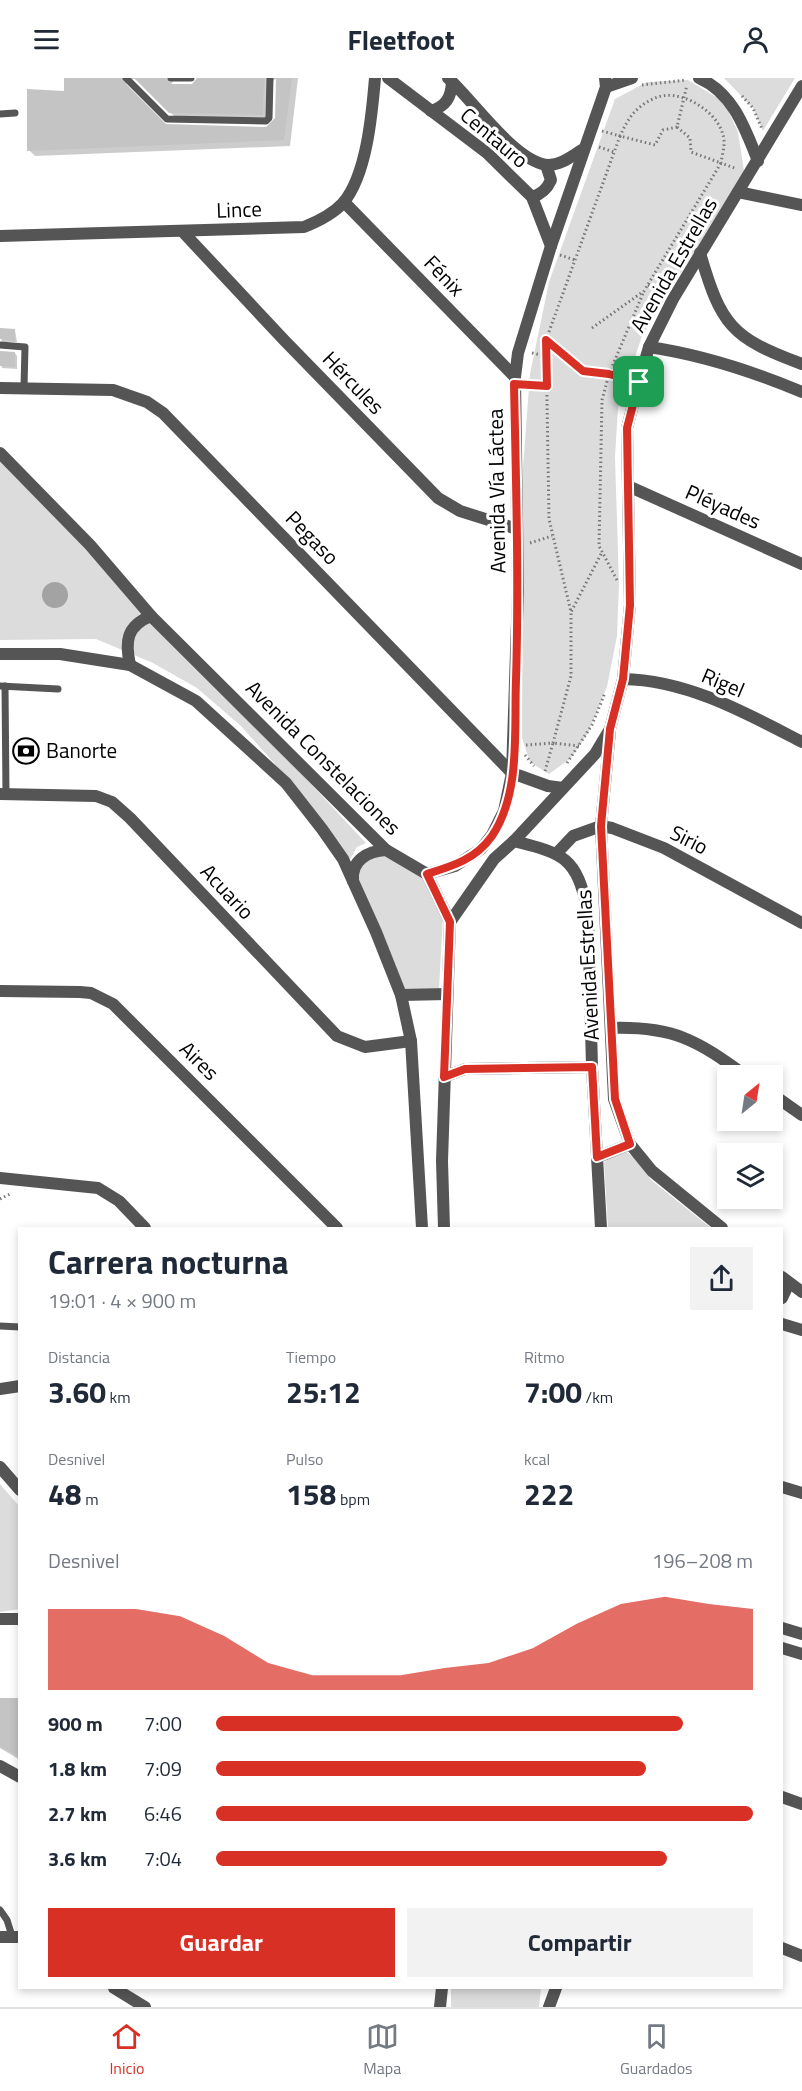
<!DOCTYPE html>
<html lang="es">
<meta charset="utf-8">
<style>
body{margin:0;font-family:"Titillium Web",sans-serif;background:#f2f2f3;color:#1f2937;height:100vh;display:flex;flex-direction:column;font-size:22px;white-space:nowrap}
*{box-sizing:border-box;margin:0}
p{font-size:20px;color:#747a83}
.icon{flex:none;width:33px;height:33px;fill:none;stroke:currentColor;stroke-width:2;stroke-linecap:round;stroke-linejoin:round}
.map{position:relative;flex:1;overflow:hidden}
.drawer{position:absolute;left:18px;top:1149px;width:765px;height:762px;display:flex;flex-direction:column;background:#fff;border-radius:0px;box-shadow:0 3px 9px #0003}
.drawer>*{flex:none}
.needle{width:39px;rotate:30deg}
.fabs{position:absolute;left:717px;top:987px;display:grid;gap:12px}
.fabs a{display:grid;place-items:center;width:66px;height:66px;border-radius:0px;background:#fff;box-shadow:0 3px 9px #0003;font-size:30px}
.pin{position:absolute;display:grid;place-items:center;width:51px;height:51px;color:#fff;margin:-26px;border-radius:12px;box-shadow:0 3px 9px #0006}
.round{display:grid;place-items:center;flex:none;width:63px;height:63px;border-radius:0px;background:#f2f2f3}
.head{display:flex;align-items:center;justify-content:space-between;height:102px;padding:0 30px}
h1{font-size:33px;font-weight:700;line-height:45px}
.stats{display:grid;grid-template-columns:repeat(3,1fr);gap:9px;height:102px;padding:6px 30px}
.stats div{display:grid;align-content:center}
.stats b{font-size:30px;font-weight:700}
.stats small{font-size:16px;font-weight:400}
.stats p{font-size:16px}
.chart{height:168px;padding:12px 30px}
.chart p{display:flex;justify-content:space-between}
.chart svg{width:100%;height:108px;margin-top:6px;fill:#d93025;opacity:.7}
.primary-button{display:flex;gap:12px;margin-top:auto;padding:12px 30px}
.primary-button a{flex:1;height:69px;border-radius:0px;background:#d93025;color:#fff;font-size:24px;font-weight:700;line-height:69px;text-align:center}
.primary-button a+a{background:#f2f2f3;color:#1f2937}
ul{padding:0 30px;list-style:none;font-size:20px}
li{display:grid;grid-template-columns:96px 72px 1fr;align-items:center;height:45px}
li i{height:15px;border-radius:8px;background:#d93025}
header{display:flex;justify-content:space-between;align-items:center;height:78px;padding:0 30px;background:#fff;font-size:27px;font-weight:700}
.menu{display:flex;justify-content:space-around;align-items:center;height:84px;border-top:2px solid #e0e1e3;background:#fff;font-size:16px;color:#747a83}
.menu a{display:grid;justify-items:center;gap:3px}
.menu .on{color:#d93025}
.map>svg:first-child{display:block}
</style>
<header><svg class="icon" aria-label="menu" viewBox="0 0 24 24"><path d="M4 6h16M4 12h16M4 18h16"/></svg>Fleetfoot<svg class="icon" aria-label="person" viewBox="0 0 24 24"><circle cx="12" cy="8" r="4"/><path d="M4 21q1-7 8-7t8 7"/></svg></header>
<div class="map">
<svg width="802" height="1929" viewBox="0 0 802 1929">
<rect width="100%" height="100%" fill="#fff"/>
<!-- green -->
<g fill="#dcdcdc">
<path d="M724,0H795L763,53L753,30Z"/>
<path d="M688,2L724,24L738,54L744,93L642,258L618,330L615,379L619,506L617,558L607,609L588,655L571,680L549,696L530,684L522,660L523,389L530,296L549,204L615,21L647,4Z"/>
<path d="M0,382L87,467L366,765L357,769L348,785L274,685L241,648L197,610L153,585L96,561L0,562Z"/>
<path d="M377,775L420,796L443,839L439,911L414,913L402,910L357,799L358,790Z"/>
<path d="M624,1072L638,1082L651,1102L711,1150H608L604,1085L608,1080Z"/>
<path d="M0,1406L19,1428L20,1531L0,1534Z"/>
<path d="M451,1910H541L539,1929H451Z"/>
</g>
<!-- water -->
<circle fill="#a3a3a3" cx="55" cy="517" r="13"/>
<!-- shadow -->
<g fill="#0003">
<path d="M65,0H185H175L171,7H192L199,0H277L270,5L269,43L177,41L137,1H128L126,8L165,48L266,50L276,41L277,0H298L290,68L35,78L29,72L65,14Z"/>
<path d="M0,252H15L17,264H2Z"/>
<path d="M0,274L15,275L17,278V291L2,290Z"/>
<path d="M0,1621L20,1622V1682L0,1670Z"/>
</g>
<!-- building -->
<g fill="#c4c4c4">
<path d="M64,0H120L166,46L266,49L275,40L276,0H292L284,62L27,73V11L64,13Z"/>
<path d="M134,0H165L171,6H192L197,0H264L263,37L169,35Z"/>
<path d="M0,250L15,251V263L0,261Z"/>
<path d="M0,273L15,274V289L0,288Z"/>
<path d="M0,1620H20V1679L0,1669Z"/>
</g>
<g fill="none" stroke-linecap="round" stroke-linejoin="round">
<!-- path -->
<g stroke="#777" stroke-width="3" stroke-dasharray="1.5 3" stroke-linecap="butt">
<path d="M642,7L686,2"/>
<path d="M742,18L753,30L762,51"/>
<path d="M602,53L620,58C628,41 635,29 653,21C677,8 717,32 723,57C726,65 722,77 721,85L737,91"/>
<path d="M599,69L614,74"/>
<path d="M560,177L575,182"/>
<path d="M648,207L662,215"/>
<path d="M592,250L644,213L721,85L691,74L690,60L677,49L687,7"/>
<path d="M546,263L549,441L571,534L602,474"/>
<path d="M532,275L546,278"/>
<path d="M629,301L583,293L546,262L620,58L655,67L663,52L677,49"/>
<path d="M528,307L547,308"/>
<path d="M530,465L552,458"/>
<path d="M617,502L599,468L602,322L609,296L644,213"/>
<path d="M526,667L553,665L571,598V534"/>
<path d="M525,677L534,688"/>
<path d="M567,685L592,647L605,615"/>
<path d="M545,693L553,665L579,668"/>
<path d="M0,1121L12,1115"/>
</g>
<!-- service -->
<g stroke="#555" stroke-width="7">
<path d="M126,0L167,41L266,43L269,40L270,0"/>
<path d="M171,0H191"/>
<path d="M0,36L15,35"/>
<path d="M0,267L25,269L24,309"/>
<path d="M0,608L58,611"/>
<path d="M5,608L6,716"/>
<path d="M0,1248L20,1249"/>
<path d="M0,1832L7,1842L12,1858"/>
</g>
<!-- minor -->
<g stroke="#555" stroke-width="12">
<path d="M388,0L487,75L532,119L551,168"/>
<path d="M448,0C472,21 516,86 549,87C561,87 572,78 582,72"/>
<path d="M699,0C733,15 745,50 758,83"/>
<path d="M606,9L632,0"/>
<path d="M431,33C446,28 451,20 452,4"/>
<path d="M738,114L802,127"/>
<path d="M532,119C542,116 547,111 551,102L546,87"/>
<path d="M344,124L515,299"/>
<path d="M183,154L284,262L438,420L460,433L517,451"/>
<path d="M0,158L304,149C319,143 333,136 343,125C367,97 372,35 375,0"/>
<path d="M700,175C721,247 731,260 802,286"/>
<path d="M649,269C703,277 752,293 802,314"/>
<path d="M0,310L113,312L147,324L163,335L512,695L548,708L563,710"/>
<path d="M0,375L90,467L151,538L386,772L427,796L450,844L442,1083L444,1150"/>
<path d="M628,408L802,486"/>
<path d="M0,576H60L130,587L196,623L286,705L322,751L343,781L376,854L401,917L411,963L422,1150"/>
<path d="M130,587C125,564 126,548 151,538"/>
<path d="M623,601C687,602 746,635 802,664"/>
<path d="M610,653L601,748L614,1021L630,1066L652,1093L722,1150"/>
<path d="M0,716L96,718L112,724L130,740L337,958L365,969L411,963"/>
<path d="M514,763C565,776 576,779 588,833L592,989L601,1150"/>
<path d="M557,775L573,758L601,748L612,750L664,770L802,845"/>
<path d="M427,796L455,788L481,771L492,757L504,733L512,695L518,513L515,299L518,275L551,168L606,9L605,0"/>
<path d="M353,803C351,782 368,773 386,772"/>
<path d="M450,844L494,781L514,763L595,676L610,651L623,601L630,527L627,350L639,304L649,269L673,221L802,8"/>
<path d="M0,913L80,914L91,915L113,926L337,1150"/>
<path d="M401,917L447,916"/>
<path d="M611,950C673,948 697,962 746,998"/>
<path d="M444,999L465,991L592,989"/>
<path d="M772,1016L802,1037"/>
<path d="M598,1079L630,1066"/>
<path d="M0,1100L98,1110L119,1123L145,1150"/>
<path d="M782,1199L802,1214"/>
<path d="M782,1220L789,1205"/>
<path d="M782,1246L802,1252"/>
<path d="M0,1311L20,1308"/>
<path d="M0,1389L20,1412"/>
<path d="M782,1409L802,1415"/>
<path d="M0,1541H20"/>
<path d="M782,1550L802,1556"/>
<path d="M782,1570L802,1576"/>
<path d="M0,1688L20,1699"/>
<path d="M782,1719L802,1726"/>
<path d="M0,1859H20"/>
<path d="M782,1870L802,1878"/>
<path d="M114,1910L145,1929"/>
<path d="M440,1929L442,1910"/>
<path d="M549,1929L556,1910"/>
</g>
</g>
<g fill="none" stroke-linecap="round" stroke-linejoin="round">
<!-- route casing -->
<g stroke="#fff" stroke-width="12">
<path id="route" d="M546,262L583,293L609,296L639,304L627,350L630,527L623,601L610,651L601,748L615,1021L630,1066L597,1079L592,989L465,991L444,999L450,844L427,796C453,788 476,781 492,758C521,715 514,652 516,602C519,503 516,405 514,306L547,308Z"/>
</g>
<!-- route -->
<use href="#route" stroke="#d93025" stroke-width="8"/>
</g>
<!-- icons -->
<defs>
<g id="bank-ring" transform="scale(1.35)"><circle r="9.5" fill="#fff" stroke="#000" stroke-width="1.5"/><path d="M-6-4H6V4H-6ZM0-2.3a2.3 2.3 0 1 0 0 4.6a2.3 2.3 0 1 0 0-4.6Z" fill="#000"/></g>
</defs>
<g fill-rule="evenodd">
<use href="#bank-ring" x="26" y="673"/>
</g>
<g text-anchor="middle" stroke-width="6" stroke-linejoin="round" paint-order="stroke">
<!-- street labels -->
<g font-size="21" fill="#000" stroke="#fff">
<text transform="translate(494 60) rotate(40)" y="7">Centauro</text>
<text transform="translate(239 132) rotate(-2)" y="7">Lince</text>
<text transform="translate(674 187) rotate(-60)" y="7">Avenida Estrellas</text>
<text transform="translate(444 198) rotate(46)" y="7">Fénix</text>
<text transform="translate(353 305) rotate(46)" y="7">Hércules</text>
<text transform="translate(497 413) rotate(-91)" y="7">Avenida Vía Láctea</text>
<text transform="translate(723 429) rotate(24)" y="7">Pléyades</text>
<text transform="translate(312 460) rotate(46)" y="7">Pegaso</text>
<text transform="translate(723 605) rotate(23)" y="7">Rigel</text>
<text transform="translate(323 680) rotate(45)" y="7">Avenida Constelaciones</text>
<text transform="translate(689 762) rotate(27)" y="7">Sirio</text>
<text transform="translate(227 814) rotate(47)" y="7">Acuario</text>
<text transform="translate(588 887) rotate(-93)" y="7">Avenida Estrellas</text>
<text transform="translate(199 983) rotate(45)" y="7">Aires</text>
</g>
<!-- poi labels -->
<g font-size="21" fill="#000" stroke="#fff" text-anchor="start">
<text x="46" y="680">Banorte</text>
</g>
</g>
</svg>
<div class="fabs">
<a><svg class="needle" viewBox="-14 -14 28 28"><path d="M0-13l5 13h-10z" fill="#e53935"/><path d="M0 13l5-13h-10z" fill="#747a83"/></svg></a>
<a><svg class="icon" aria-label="layers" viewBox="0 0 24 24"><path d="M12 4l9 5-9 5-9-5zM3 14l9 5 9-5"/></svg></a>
</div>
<div class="pin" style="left:639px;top:304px;background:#1e9e55"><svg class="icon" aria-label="arrive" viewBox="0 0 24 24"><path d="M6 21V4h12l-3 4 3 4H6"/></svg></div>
<section class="drawer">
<div class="head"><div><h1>Carrera nocturna</h1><p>19:01 · 4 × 900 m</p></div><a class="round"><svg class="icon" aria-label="share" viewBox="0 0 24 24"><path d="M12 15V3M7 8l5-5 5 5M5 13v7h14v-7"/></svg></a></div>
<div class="stats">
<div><p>Distancia</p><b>3.60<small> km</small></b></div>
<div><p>Tiempo</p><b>25:12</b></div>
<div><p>Ritmo</p><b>7:00<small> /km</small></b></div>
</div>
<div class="stats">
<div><p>Desnivel</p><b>48<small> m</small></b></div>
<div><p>Pulso</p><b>158<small> bpm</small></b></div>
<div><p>kcal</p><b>222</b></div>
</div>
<div class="chart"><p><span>Desnivel</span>196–208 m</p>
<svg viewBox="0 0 160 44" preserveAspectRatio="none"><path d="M0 44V11L10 11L20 11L30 14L40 22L50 33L60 38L70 38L80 38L90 35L100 33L110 27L120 17L130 9L140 6L150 9L160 11V44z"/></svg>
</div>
<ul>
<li><b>900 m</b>7:00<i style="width:87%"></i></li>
<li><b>1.8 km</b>7:09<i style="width:80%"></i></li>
<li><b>2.7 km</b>6:46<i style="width:100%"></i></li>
<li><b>3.6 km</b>7:04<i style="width:84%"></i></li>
</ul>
<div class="primary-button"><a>Guardar</a><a>Compartir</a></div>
</section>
</div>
<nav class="menu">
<a class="on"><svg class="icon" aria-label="home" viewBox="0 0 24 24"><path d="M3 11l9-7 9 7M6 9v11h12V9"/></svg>Inicio</a>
<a><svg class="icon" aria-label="map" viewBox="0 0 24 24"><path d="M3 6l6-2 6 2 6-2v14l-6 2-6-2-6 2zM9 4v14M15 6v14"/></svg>Mapa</a>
<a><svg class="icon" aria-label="saved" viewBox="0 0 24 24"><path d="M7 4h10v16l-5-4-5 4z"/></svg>Guardados</a>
</nav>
